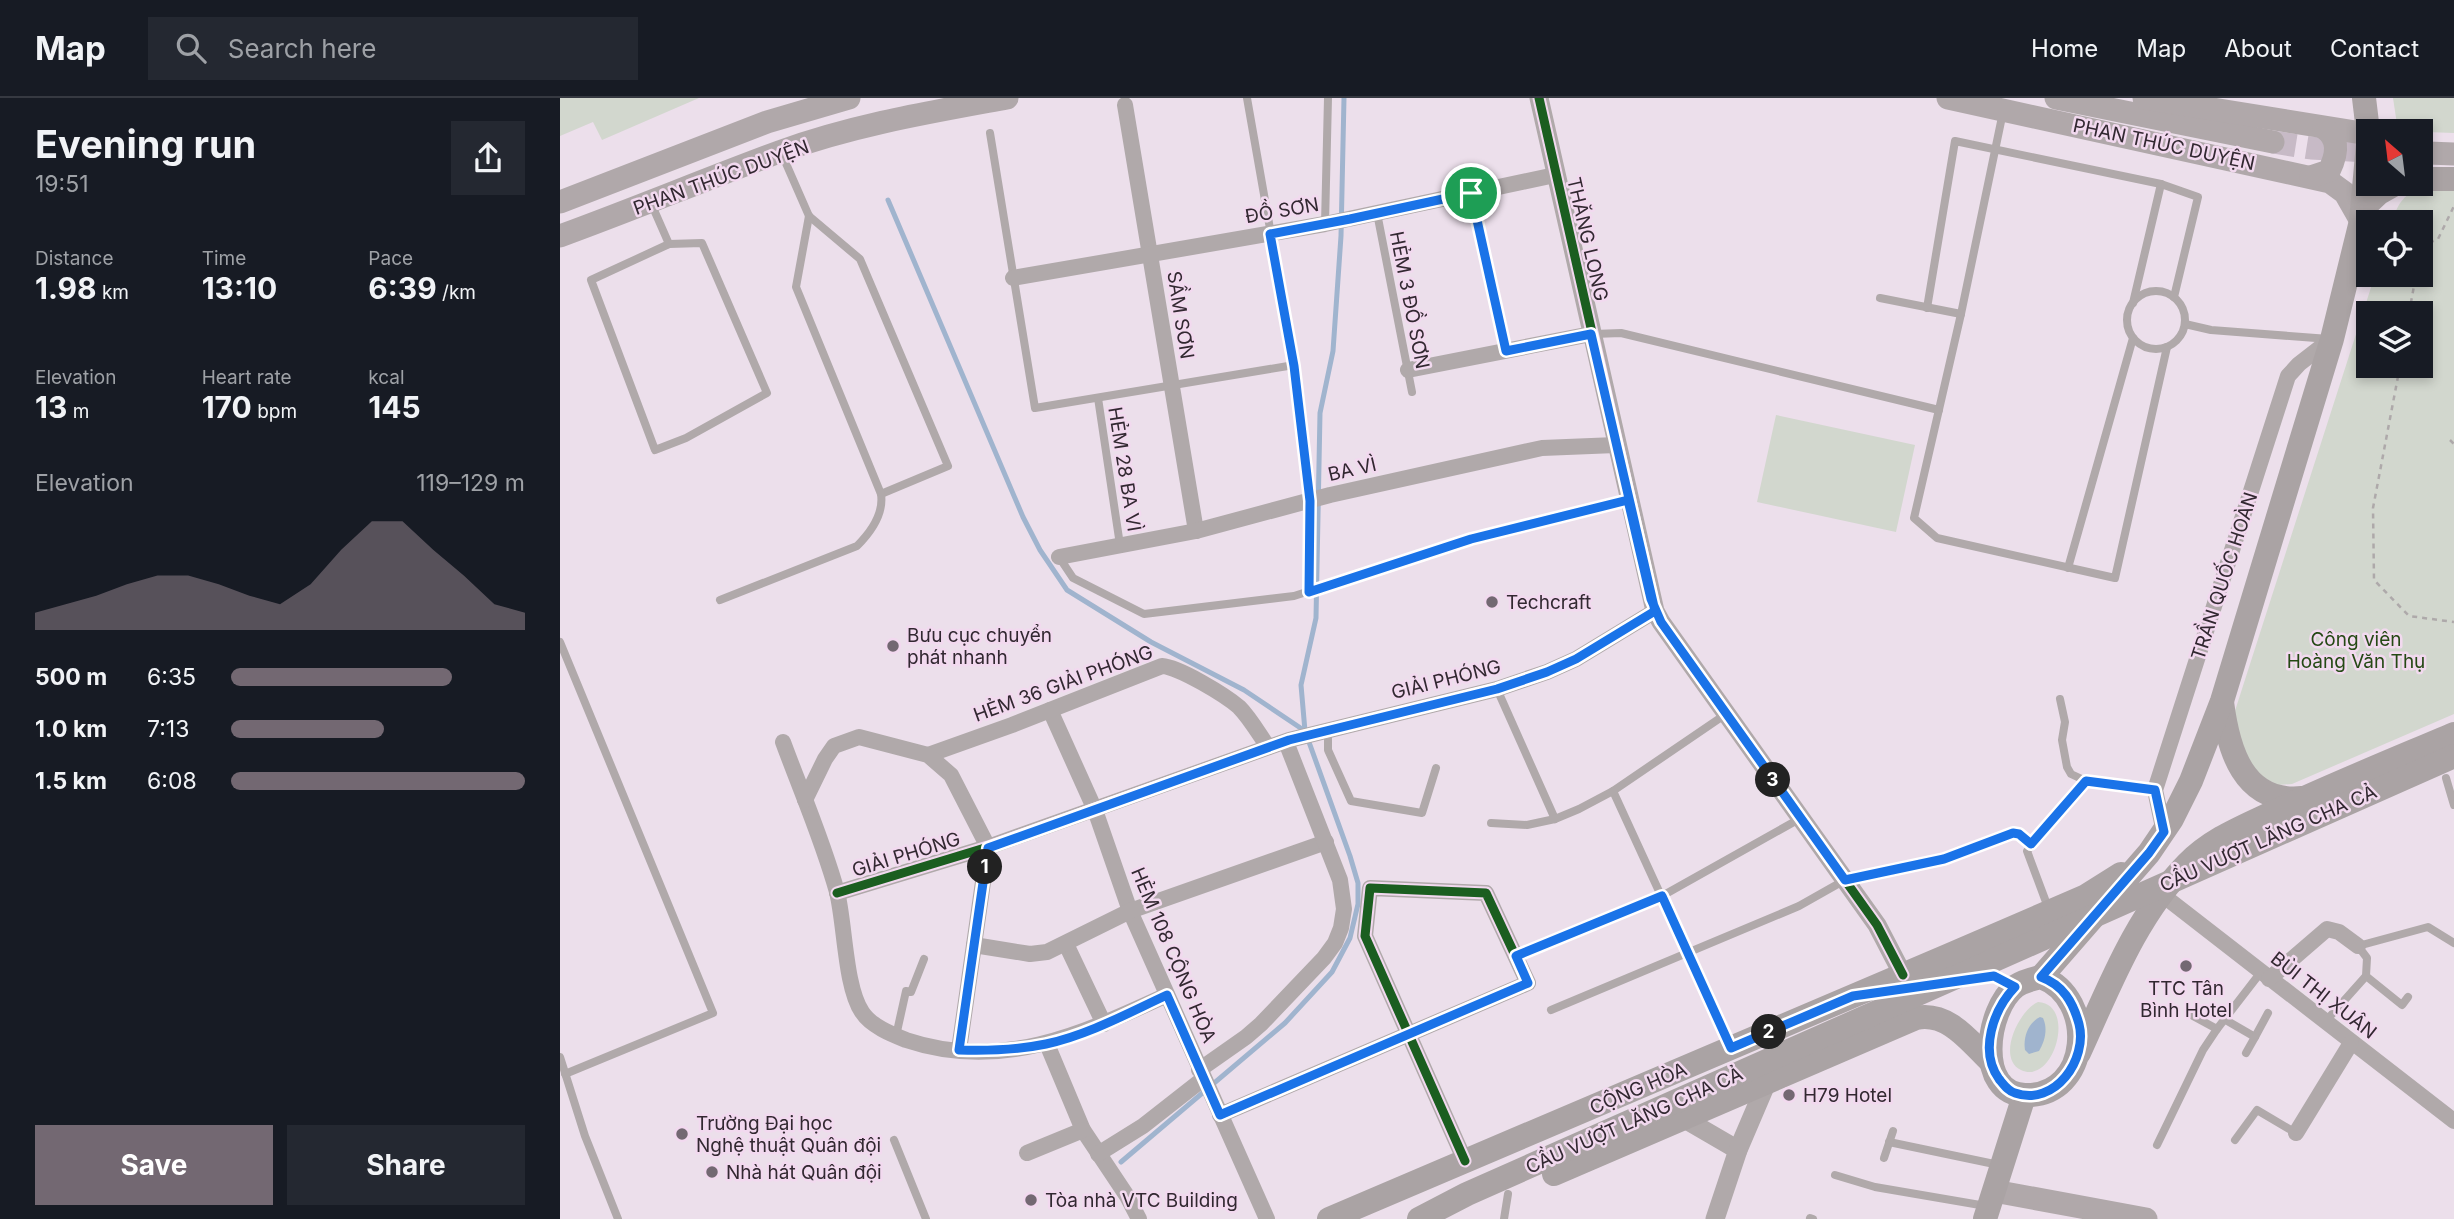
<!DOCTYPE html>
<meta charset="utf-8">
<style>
body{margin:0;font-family:Inter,sans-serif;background:#242831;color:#f1f3f6;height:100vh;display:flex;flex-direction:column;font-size:26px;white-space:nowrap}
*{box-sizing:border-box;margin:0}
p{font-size:23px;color:#9ea1a6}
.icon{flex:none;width:38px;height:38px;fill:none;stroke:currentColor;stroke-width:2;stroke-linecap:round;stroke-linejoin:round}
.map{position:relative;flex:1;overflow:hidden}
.panel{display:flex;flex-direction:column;background:#171b24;width:560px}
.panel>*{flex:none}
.needle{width:46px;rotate:332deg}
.tools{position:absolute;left:1796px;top:21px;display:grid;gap:14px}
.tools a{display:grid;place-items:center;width:77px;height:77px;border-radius:0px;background:#171b24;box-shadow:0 4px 10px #0003;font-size:35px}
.pin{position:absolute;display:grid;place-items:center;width:60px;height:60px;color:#fff;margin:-30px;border:4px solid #fff;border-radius:50%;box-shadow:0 2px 7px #0007}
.km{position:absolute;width:35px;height:35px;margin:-18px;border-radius:50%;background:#222;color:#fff;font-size:19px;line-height:35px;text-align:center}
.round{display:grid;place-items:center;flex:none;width:74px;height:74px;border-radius:0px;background:#242831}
.overview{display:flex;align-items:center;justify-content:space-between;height:119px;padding:0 35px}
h1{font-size:38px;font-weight:700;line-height:52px}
.metrics{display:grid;grid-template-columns:repeat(3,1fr);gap:10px;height:119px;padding:7px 35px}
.metrics div{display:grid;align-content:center}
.metrics b{font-size:30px;font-weight:700}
.metrics small{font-size:19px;font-weight:400}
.metrics p{font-size:19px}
.chart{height:196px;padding:14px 35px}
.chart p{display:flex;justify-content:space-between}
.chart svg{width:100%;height:126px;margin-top:7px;fill:#736872;opacity:.7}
.cta{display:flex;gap:14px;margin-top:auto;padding:14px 35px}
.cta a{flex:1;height:80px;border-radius:0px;background:#736872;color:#fff;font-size:28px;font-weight:700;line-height:80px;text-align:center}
.cta a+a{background:#242831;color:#f1f3f6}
ul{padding:0 35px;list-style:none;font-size:23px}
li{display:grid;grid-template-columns:112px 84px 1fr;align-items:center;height:52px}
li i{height:18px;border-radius:9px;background:#736872}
header{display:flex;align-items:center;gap:42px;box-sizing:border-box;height:98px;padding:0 35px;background:#171b24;border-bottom:2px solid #363941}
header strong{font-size:33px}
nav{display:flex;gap:38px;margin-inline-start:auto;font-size:24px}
.search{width:490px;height:63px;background:#242831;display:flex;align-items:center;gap:18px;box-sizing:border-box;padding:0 24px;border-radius:0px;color:#9ea1a6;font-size:26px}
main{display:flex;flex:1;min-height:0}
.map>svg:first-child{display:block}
</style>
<header>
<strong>Map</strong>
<div class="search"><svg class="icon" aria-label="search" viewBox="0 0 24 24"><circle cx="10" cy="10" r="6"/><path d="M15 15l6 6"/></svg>Search here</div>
<nav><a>Home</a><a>Map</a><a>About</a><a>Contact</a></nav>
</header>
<main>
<section class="panel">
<div class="overview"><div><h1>Evening run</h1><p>19:51</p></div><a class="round"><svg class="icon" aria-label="share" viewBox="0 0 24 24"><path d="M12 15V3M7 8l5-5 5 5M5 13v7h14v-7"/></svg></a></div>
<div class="metrics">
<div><p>Distance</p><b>1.98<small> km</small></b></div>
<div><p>Time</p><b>13:10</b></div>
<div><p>Pace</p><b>6:39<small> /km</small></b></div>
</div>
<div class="metrics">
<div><p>Elevation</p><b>13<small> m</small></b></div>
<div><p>Heart rate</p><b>170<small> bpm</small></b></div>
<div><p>kcal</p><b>145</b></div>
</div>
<div class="chart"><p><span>Elevation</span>119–129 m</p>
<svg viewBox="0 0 160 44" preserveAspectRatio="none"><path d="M0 44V38L10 35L20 32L30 28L40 25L50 25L60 28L70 32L80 35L90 28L100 16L110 6L120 6L130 16L140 25L150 35L160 38V44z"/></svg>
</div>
<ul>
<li><b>500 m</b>6:35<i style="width:75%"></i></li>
<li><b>1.0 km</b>7:13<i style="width:52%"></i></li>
<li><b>1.5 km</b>6:08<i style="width:100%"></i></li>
</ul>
<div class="cta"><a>Save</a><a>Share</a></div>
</section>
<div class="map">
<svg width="1894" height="1121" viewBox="0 0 1894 1121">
<rect width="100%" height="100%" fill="#ecdfeb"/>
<!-- green -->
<g fill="#d2d7ce" fill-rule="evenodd">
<path d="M0,0H139L42,42L33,24L0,38Z"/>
<path d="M1833,0H1894V35L1838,33Z"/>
<path d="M1863,88L1894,90V616L1732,686L1717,687L1689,671L1673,619L1815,177H1860V124H1832C1838,105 1844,96 1863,88ZM1808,215H1860V268H1808Z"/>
<path d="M1216,317L1355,347L1336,434L1197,404Z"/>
<path d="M1478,904C1517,906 1494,988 1461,972C1436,960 1459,912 1478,904Z"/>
</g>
<!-- water -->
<path fill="#a0b4ce" d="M1480,919L1483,920C1488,931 1485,943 1479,953L1469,956L1465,952C1463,939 1468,925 1480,919Z"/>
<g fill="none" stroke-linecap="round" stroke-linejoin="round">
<!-- stream -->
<g stroke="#a0b4ce" stroke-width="5">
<path d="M328,102L463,419L480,452L507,492L591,544L684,592L745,633"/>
<path d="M561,1064L725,925L772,874L790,840L798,806V785L790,758L745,633L741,587L756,520L760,315L773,253L781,138L784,0"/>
</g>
<!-- secondary-tunnel -->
<path stroke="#c7bac6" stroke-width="23" stroke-dasharray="23 11" stroke-linecap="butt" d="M1713,44L1751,50L1808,53"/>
<!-- path -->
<g stroke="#aea9aa" stroke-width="2.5" stroke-dasharray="5 5" stroke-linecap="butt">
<path d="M1860,149L1878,141L1894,108"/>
<path d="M1849,215L1856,177"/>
<path d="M1840,268L1813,410L1814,482L1849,518L1894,524"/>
<path d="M1890,342L1894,346"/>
</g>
<!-- service -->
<g stroke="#b0a9aa" stroke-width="8">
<path d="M687,0L734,267L750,403L749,493"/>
<path d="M1443,14L1401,216L1354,420L1377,440L1555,480L1607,249"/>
<path d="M430,35L475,310L734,267"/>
<path d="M221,54L249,118L300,161L388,368L321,396"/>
<path d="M911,95L945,253"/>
<path d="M91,105L109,146"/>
<path d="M817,115L852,294"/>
<path d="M765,126L768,0"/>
<path d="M142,145L207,295L126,340L95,352L31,182L109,146Z"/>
<circle cx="1596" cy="222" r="29"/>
<path d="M1320,200L1401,216"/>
<path d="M1573,205L1601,86"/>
<path d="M1367,210L1395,43L1601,86L1638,99L1614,199"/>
<path d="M1625,226L1651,232L1769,241"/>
<path d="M1034,236L1061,235L1379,312"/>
<path d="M538,300L560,447"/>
<path d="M499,459L513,480L584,516L734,498L911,441L1068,402"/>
<path d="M1508,470L1573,240"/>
<path d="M160,502L297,448C311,434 324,416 321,396L236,189L249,118"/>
<path d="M0,544L153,915L5,976"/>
<path d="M937,591L995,721"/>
<path d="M1500,601L1505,624L1502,642L1507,669L1511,676L1526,683L1595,692"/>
<path d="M768,631V652L791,703L862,715L876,670"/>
<path d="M1886,680L1894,707"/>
<path d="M1053,693L1170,948"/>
<path d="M931,725L967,727L995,721L1019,711L1053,693L1166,616"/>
<path d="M1489,812L1467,753L1526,683"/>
<path d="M956,858L1102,798L1241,720"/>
<path d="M1806,878L1842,907L1848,899"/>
<path d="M991,912L1239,808L1285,782L1384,761L1453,735L1459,736L1471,746"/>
<path d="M1633,918L1657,931"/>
<path d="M1664,921L1695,939L1708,915"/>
<path d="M1765,924L1806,878L1807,860L1798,848L1868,829L1894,845"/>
<path d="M336,938L346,893L351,894L364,861"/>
<path d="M1686,955L1695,939"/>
<path d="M0,959L25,1038L58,1121"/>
<path d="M334,1042L366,1121"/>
<path d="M1675,1042L1697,1012L1736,1035"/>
<path d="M1329,1044L1439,1067"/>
<path d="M1597,1047L1643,952L1657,931L1701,874"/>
<path d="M1324,1060L1333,1033"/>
<path d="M1275,1077L1315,1089L1426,1108"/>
<path d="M1250,1120L1253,1121"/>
<path d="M944,1121L948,1096"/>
</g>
<!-- minor -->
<g stroke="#b0a9aa" stroke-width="16">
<path d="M565,7L636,433"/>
<path d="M453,180L765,126L995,77"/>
<path d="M848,272L1031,236"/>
<path d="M499,459L636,433L770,397L982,350L1056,347"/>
<path d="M490,612L535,712L570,813L707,1121"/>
<path d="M223,644C241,693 263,743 277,794C285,826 285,889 302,914C311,928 331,936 346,942C441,974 522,936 607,897"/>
<path d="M368,657L452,627L602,568C619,569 665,597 679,609C690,620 699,636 708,649"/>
<path d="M245,702L265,661L274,648L299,639L368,657L391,677L428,749L399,952"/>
<path d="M1604,734L1595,692L1728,278L1739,266L1770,242"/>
<path d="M277,795L428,749L729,642L937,591L987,574L1016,561L1095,513"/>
<path d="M1609,802L1894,1023"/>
<path d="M506,846L544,926"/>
<path d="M414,847L470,856L487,854L570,813L766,744"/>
<path d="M1709,881L1767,831L1779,834L1798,848"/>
<path d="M487,946L523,1032L567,1098L579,1121"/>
<path d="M639,972L686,939L701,926L764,860L775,845L781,830L784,811L780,782L726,644"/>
<path d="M660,1017L968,885L926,795L810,790L805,838L905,1063"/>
<path d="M1736,1035L1791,945"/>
<path d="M467,1055L523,1032"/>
<path d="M538,1056L583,1028L643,981"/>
</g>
<!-- tertiary -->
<g stroke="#b0a9aa" stroke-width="19">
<path d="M979,0L1095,513L1101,524L1317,827L1343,877"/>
<path d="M1123,1020L1178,1052"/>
<path d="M1155,1121L1178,1052L1207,984"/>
</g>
<!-- secondary -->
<g stroke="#b0a8aa" stroke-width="23">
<path d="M1388,0L1770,84L1785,95L1801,123"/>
<path d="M1496,0L1713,44"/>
<path d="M1584,0L1808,36"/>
<path d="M1868,55L1894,56"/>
<path d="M1751,79L1769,73C1777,57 1780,41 1764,30"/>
<path d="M0,104L207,24L289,0"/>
<path d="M0,138C74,111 146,81 219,54C293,27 371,14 447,0"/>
<path d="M1434,1093L1586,1121"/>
</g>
<!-- primary -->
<g stroke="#aaa3a4" stroke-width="24">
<path d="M1804,0L1808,33"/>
<path d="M1860,81H1894"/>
<path d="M1803,110L1819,95L1835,86"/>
<path d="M1662,604C1668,651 1683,706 1742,700"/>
<path d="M1481,879L1589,755L1612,721L1631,683L1662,603L1772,241L1801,123L1808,46"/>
<path d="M1481,879C1537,900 1531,999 1465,997C1416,996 1425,912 1456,888C1464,883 1472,881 1481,879Z"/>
<path d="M1519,955C1549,890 1575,819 1627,766C1652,740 1685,728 1718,712C1776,685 1835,661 1894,636"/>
<path d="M994,1076L1356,920C1388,913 1410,944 1431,964"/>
<path d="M769,1121L1387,858L1526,798L1561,776"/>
<path d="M859,1121L907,1096L1894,658"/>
<path d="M1425,1121L1464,998"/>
</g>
<!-- cycleway casing -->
<g stroke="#f2d9ef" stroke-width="13">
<g id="cycleway">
<path d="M979,0L1095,513L1101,524L1317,827L1343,877"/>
<path d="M277,795L428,749L729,642L937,591L987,574L1016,561L1095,513"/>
<path d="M660,1017L968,885L926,795L810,790L805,838L905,1063"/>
</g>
</g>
<!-- cycleway -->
<use href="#cycleway" stroke="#1b5e20" stroke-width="9"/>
</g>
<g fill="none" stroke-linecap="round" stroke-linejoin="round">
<!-- route casing -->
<g stroke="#fff" stroke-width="14">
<path id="route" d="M911,95L946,253L1031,236L1095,513L1016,561L987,574L937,591L729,642L428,750L399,952C429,953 457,952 486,946C528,937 568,915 607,897L660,1017L968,885L956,858L1102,798L1171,950L1293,898L1434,878L1455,889C1433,912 1419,953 1439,981C1444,987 1448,993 1455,995C1495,1009 1528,961 1519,926C1513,904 1503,887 1481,879L1589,755L1604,734L1595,692L1526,683L1471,746L1459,736L1453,735L1384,761L1285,782L1101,524L1091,501L1068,402L911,441L749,494L750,403L734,268L710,136L790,121L911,95"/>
</g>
<!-- route -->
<use href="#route" stroke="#1a73e8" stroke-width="9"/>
</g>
<!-- markers -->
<g fill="#736872" stroke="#f2d9ef" stroke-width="2.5">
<circle cx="932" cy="504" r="7"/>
<circle cx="333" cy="548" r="7"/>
<circle cx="1626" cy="868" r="7"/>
<circle cx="1229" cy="997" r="7"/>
<circle cx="122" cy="1036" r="7"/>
<circle cx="152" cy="1074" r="7"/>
<circle cx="471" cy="1102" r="7"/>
</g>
<g text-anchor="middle" stroke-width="5" stroke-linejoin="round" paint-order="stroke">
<!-- street labels -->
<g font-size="19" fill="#322831" stroke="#f2d9ef">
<text transform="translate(1604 46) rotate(12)" y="7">PHAN THÚC DUYỆN</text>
<text transform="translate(161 79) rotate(-20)" y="7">PHAN THÚC DUYỆN</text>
<text transform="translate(722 112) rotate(-10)" y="7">ĐỒ SƠN</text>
<text transform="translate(1028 141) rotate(77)" y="7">THĂNG LONG</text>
<text transform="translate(850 202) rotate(79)" y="7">HẺM 3 ĐỒ SƠN</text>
<text transform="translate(621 217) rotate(81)" y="7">SẦM SƠN</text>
<text transform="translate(565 371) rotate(81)" y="7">HẺM 28 BA VÌ</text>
<text transform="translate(792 371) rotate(-13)" y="7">BA VÌ</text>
<text transform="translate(1664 478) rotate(-72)" y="7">TRẦN QUỐC HOÀN</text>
<text transform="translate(886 581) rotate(-14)" y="7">GIẢI PHÓNG</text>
<text transform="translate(503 585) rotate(-20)" y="7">HẺM 36 GIẢI PHÓNG</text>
<text transform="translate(1708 740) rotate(-24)" y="7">CẦU VƯỢT LĂNG CHA CẢ</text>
<text transform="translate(346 756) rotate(-17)" y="7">GIẢI PHÓNG</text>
<text transform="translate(614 857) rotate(67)" y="7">HẺM 108 CỘNG HÒA</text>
<text transform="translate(1764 897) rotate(38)" y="7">BÙI THỊ XUÂN</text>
<text transform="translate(1078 990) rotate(-23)" y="7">CỘNG HÒA</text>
<text transform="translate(1074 1022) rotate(-24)" y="7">CẦU VƯỢT LĂNG CHA CẢ</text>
</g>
<!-- poi labels -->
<g font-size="19" fill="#322831" stroke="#f2d9ef" text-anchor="start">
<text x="946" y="511">Techcraft</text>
<text x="347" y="544">Bưu cục chuyển<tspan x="347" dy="22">phát nhanh</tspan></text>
<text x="1626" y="897" text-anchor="middle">TTC Tân<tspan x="1626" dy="22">Bình Hotel</tspan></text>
<text x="1243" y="1004">H79 Hotel</text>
<text x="136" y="1032">Trường Đại học<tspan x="136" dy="22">Nghệ thuật Quân đội</tspan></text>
<text x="166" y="1081">Nhà hát Quân đội</text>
<text x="485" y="1109">Tòa nhà VTC Building</text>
</g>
<!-- park labels -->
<g font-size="19" fill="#254915" stroke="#f2d9ef">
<text x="1796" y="548">Công viên<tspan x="1796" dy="22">Hoàng Văn Thụ</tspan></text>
</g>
</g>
</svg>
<div class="tools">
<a><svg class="needle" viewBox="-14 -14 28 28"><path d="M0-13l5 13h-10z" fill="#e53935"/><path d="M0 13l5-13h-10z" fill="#9ea1a6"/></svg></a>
<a><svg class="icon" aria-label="locate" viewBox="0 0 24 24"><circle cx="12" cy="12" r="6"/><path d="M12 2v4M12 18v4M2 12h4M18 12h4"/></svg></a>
<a><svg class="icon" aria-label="layers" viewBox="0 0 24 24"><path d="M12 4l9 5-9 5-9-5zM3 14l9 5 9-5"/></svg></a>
</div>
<div class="pin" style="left:911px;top:95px;background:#1e9e55"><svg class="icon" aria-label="arrive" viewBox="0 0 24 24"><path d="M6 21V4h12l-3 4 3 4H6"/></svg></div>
<b class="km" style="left:425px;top:769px">1</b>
<b class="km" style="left:1209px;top:934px">2</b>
<b class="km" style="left:1213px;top:682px">3</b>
</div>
</main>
